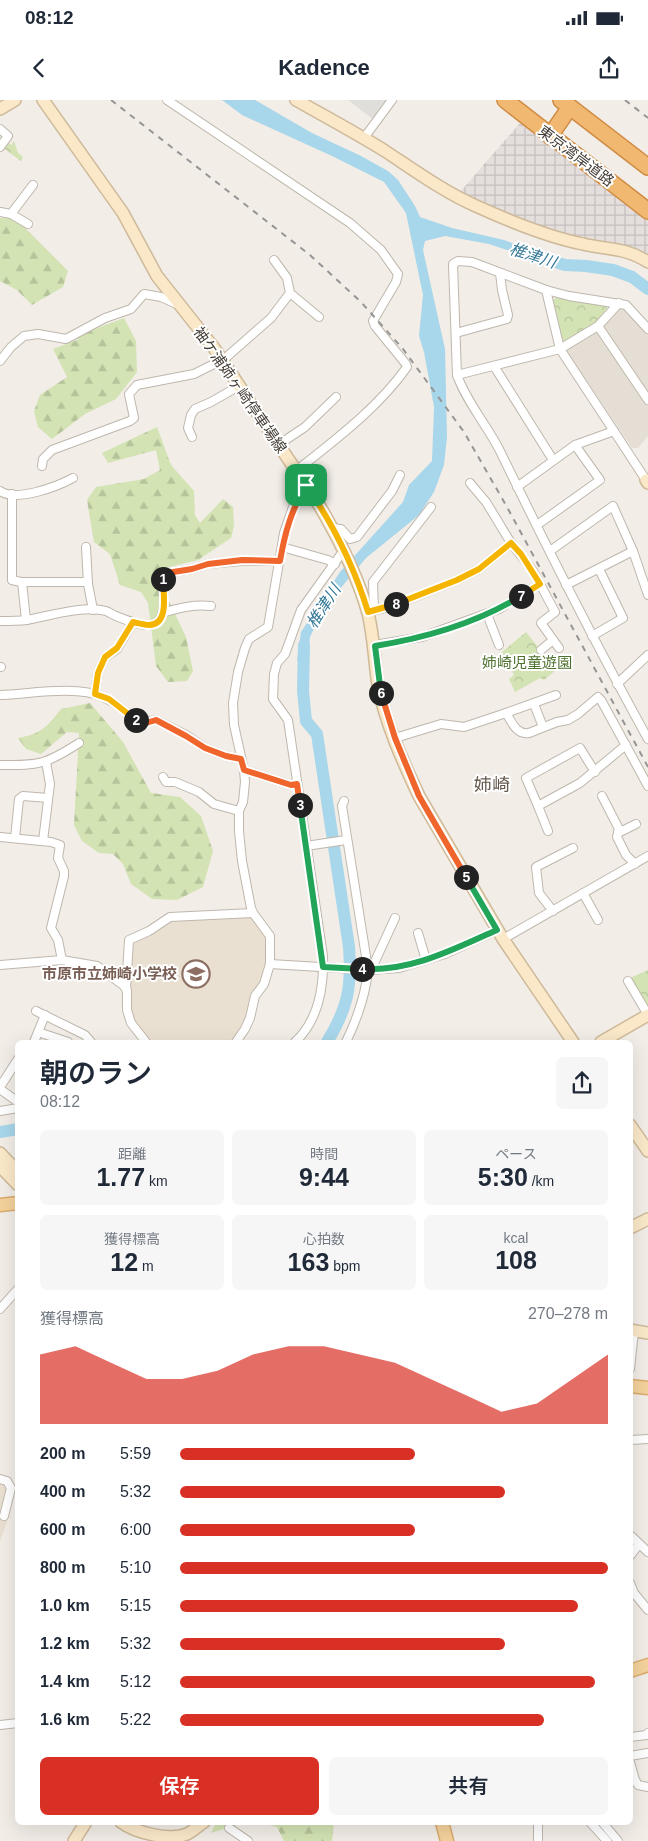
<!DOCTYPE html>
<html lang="ja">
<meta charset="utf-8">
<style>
body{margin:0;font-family:Helvetica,"Noto Sans JP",sans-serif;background:#f6f6f7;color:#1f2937;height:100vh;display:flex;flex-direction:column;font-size:19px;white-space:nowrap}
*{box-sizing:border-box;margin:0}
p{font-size:16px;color:#747a83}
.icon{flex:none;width:28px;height:28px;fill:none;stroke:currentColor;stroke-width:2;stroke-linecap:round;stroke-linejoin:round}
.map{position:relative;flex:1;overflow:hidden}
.side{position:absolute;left:15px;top:940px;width:618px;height:785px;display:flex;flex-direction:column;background:#fff;border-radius:8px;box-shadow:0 5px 20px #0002}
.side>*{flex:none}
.pin{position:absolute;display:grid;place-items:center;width:42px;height:42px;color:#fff;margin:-21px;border-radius:10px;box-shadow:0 2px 8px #0006}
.km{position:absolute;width:25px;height:25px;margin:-12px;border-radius:50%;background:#222;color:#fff;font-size:14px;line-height:25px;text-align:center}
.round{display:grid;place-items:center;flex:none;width:52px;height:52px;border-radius:8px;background:#f6f6f7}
.overview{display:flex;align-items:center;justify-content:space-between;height:85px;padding:0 25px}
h1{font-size:28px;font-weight:600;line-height:38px}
.figures{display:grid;grid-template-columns:repeat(3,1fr);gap:8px;height:85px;padding:5px 25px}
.figures div{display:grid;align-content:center;border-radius:8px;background:#f6f6f7;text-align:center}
.figures b{font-size:25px;font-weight:600}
.figures small{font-size:14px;font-weight:400}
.figures p{font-size:14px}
.chart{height:140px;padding:10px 25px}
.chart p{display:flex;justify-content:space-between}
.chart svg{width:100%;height:90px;margin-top:5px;fill:#d93025;opacity:.7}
.button{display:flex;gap:10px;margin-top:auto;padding:10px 25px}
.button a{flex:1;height:58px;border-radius:8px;background:#d93025;color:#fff;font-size:20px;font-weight:600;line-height:58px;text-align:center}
.button a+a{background:#f6f6f7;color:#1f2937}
ul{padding:0 25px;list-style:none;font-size:16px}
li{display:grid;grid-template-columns:80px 60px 1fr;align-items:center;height:38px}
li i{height:12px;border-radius:6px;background:#d93025}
.status{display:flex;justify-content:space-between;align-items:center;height:35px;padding:0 25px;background:#fff;direction:ltr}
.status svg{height:14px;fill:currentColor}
header{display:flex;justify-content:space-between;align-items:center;height:65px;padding:0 25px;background:#fff;font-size:22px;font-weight:600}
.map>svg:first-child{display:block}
</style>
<div class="status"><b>08:12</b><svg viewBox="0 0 49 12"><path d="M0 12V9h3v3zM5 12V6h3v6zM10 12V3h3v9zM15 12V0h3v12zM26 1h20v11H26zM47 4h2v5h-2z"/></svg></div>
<header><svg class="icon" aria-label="back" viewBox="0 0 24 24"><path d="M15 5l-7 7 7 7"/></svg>Kadence<svg class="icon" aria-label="share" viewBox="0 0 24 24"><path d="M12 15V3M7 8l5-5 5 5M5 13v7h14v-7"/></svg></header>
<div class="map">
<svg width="648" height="1741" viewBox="0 0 648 1741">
<defs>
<pattern id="industrial-grid" width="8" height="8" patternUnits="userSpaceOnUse" patternTransform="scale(1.25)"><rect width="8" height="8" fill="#e4dfdc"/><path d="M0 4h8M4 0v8" fill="none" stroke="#c5c0bd"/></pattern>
<pattern id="forest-firs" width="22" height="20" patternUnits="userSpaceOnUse" patternTransform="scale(1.25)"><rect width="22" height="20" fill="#d3e3b3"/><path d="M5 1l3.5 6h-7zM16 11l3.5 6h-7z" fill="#b6c49b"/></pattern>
<pattern id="park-crowns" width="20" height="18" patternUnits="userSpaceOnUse" patternTransform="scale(1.25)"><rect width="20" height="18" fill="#d3e3b3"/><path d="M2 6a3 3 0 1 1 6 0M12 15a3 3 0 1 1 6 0" fill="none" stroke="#b6c49b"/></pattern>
</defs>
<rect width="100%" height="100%" fill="#f2ede7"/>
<!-- residential -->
<g fill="#e5ded5">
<path d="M620,207L629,210L648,233V296L602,225Z"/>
<path d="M595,231L598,232L648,306V336L638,348H632L567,251L569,248Z"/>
</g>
<!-- industrial -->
<path fill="url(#industrial-grid)" d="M521,22L648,121V158L571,138L511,117L459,93Z"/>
<!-- education -->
<g fill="#eae0d2">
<path d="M250,816L266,835L265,866L261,882L247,919L233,942H151L134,925L128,901L131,842L173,818Z"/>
<path d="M0,1383L3,1384L7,1391L0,1415L8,1419L0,1442Z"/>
</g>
<!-- forest -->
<g fill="url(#forest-firs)">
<path d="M0,118L20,119L27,130L68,171L63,187L32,205L17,190L0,181Z"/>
<path d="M124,218L136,241L137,272L116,299L85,314L52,339L38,327L34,311L40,295L67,277L53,249L77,240L82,234Z"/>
<path d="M157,327L171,365L194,391L195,415L200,423L223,399L233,407L234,426L231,438L198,460L169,467V501L186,537L193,571L187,581L168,582L156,566L148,503L141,492L120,485L110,454L94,442L87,400L96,387L144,379L160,370L156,350L108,363L102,353Z"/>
<path d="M90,603L123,642L151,693L180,697L201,716L213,751L203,787L177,800L152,799L131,784L123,764L113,754L99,753L82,741L74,725L79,633L67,632L41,654L26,649L18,638C41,634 47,627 61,609Z"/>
<path d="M216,1723H243L211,1733Z"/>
<path d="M262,1723H334L332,1741H284L277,1727Z"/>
</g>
<!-- park -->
<g fill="url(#park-crowns)">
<path d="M6,41L11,45L14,41L18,53L23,57L21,61L2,47Z"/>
<path d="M557,197L573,201L607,205V211L596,223L564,244L562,243L552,201Z"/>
<path d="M526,532L556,570L544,580L540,578L515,592L509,579L514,575L502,552Z"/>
<path d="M648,870V907L630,878Z"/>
</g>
<!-- parking -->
<path fill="#e0dedb" d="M348,0H388L374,20Z"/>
<!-- water -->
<path fill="#a8d6ea" d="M222,0H255L312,33L361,56L388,71L398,80L415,106L420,117L452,128L504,140L544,155L546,163L489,144L445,136L425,141L423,150L445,249L447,337L444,365L434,392L419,415L366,458L323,509L310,537L307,562L297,561L301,532L340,472L403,402L409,385L432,361L434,307L424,252L419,236L423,195L406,113L384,82L332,56L242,15Z"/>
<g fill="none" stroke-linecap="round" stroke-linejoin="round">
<!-- river -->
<g stroke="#a8d6ea" stroke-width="12">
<path d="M530,154L565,165L586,166L613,170L632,177L648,189"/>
<path d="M304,545L303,591L306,621L317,634L349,847C352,886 348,908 327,942"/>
<path d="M0,1032L18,1029"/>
</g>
<!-- street casing -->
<g stroke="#bfb7ad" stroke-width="10">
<g id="street">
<path d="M167,0L350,123L381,150L398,174L396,182L373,221L375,226L406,264L407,267C378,308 335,340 296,371"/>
<path d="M0,29L8,36L0,47"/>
<path d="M364,38L392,0"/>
<path d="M0,112L11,114L28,124"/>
<path d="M11,114L33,85"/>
<path d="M546,190L560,249L646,380"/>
<path d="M290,193L319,217"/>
<path d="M598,226L648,300"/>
<path d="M648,229L626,205L569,196L546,190L472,162L458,161L453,164L457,275C467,303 487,325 500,351C547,448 596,545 648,639"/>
<path d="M456,233L507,219L508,215L502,190L500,173"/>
<path d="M0,261L11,247L24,236L38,234L66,239L105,218L131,209L144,194L161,197L179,205"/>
<path d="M222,261L271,218L290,193L287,178L274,160"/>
<path d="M494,266L553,360"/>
<path d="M457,275L560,249L598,226L619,203"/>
<path d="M192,337L188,328L191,315L195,309L211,302L239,286"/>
<path d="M278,345L305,327L336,297"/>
<path d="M42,366L43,359L52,350L130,321L134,318L129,294L137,285L194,274L222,260"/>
<path d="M470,383L486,402L511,443L533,471L555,512L541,523L559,548"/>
<path d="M517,387L575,345L614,331"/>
<path d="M0,391C17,402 56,387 73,378"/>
<path d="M12,394V480L21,482H88"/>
<path d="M537,425L600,380L575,345"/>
<path d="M333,428L341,429L350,439L357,437L392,391L400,375"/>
<path d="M86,447L88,484L93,510"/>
<path d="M282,447L328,460L335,464"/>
<path d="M550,451L613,406L633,451L648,495"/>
<path d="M22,482L26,520"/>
<path d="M566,485L633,451"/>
<path d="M374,510L373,482L431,407"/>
<path d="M368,512L385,508L407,500L457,480L479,469L511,443"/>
<path d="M162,513C179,508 194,504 211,506"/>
<path d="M487,514L499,545"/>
<path d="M0,521C9,521 18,521 27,520C48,516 85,505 106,511C109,512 113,515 116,516C126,520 147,529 156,523C170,512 161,489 164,475L167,473L192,469L208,464L242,461H280"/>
<path d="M592,536L623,518L599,469"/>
<path d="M375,545L422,537L499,509L540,484"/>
<path d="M541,550L553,540"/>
<path d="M0,567H1"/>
<path d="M617,584L648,555"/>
<path d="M95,594L98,573L105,557L117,549L133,522"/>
<path d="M0,595C30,594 76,585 103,597C118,603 128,616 142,623L156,620L186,635L205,648L226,656L241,659"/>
<path d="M534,604L543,627"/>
<path d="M506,613L556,595"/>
<path d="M395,638L441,624L464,627L506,613C512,622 516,635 529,633L557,622L568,620L578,614L598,597L601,600L648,686"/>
<path d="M0,665C40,665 45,665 79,643"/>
<path d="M244,670L291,685L297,683"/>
<path d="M163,677L166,682H175L199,692L214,704L239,711"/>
<path d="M602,696L619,729L617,737L626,755L635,764"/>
<path d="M344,701L342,706L368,869C366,895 357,919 346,942"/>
<path d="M538,706L526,678L580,648L595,672"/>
<path d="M548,731L538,706L580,683L626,645"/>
<path d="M618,733L636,724"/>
<path d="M0,737L51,742L60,745L58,758L64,771V776L51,828L58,840L62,860"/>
<path d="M15,738L19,699L23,696L48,698"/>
<path d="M43,741L50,684L46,662"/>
<path d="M306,746L346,740"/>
<path d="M583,793L598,820"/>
<path d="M553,811L539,793L536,767L573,748"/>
<path d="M418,833L426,860"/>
<path d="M503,839L648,756"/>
<path d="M270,864L371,870L399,868L445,854L497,830"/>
<path d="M0,865L62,860L97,866L123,885L127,890V910L131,923L146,942"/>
<path d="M371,870L395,818"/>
<path d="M628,881L648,915"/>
<path d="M126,889L129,840L149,831L170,817L253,813"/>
<path d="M36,911L85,935L91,942"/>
<path d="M38,932L68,942"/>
<path d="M34,942L45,915"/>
<path d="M236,942L245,929L250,918L255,896L264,884L270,864V836L253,813L251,808L242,761L239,731V711L243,702L245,682L244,670L234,625L233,603L238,572L245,548L249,539L268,527L284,433L293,407L306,385"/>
<path d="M295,942C319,920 324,888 323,856L288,620L273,599L274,574L277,563L285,554L301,510L344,450"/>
<path d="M0,987L18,959"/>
<path d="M0,989L18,1002"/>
<path d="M0,1011L18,1008"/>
<path d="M0,1209L18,1189"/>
<path d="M630,1269L634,1231"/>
<path d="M630,1340L648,1339"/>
<path d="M0,1379L7,1381L11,1388L4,1416"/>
<path d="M630,1435L648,1452"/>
<path d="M630,1456L639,1444"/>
<path d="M630,1483L634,1493L648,1510"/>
<path d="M0,1625L18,1623"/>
<path d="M630,1637L647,1635L648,1633"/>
<path d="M630,1656L648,1653"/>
<path d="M630,1662L635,1680L638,1685L648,1687"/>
<path d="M538,1722V1741"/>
<path d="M590,1722L607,1741"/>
<path d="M602,1722L618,1741"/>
<path d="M229,1728L248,1741"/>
</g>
</g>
<!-- secondary casing -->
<g stroke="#ceba9a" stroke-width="14">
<g id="secondary">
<path d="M43,0L123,113L157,176L214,248L319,405C339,439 357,474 368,513C374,537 374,560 378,585C385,622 403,662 419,696L503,839L573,942"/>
<path d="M296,0C326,17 356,33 385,51C414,70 444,92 476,106C509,121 548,137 583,144C607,150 625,147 648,162"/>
<path d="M0,9L15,0"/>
<path d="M646,380L648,383"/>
<path d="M601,942L648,915"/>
<path d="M630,1025L648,1051"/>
<path d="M0,1053L18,1072"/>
<path d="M0,1066L18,1085"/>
<path d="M630,1128L648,1119"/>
<path d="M630,1230L648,1233"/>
<path d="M121,1722C136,1733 170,1741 187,1734C193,1731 198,1726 204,1722"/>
<path d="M74,1741L86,1722"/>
</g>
</g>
<!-- primary casing -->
<g stroke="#d9ac6e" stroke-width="15">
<g id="primary">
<path d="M0,1105L18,1103"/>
<path d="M630,1286L648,1288"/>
<path d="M630,1571L648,1565"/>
<path d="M442,1722L447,1741"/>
</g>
</g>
<!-- highway casing -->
<g stroke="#d08c43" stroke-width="18">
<g id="highway">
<path d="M505,0L648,111"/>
<path d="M561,0L648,67"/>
<path d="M550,36L570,7"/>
</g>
</g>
<!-- street -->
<use href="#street" stroke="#fff" stroke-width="8"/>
<!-- secondary -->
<use href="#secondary" stroke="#fae8c9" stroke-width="11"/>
<!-- primary -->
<use href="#primary" stroke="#f5d29c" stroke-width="12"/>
<!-- highway -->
<use href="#highway" stroke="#f1b872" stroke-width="15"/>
<!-- rail -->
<g stroke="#959595" stroke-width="2" stroke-dasharray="6 6" stroke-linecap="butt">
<path d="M111,0L310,155L361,202L403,249L464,332L507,407L648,667"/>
<path d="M625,0L648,18"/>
</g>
</g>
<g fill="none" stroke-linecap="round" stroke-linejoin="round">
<!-- split-1 casing -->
<g stroke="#fff" stroke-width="10">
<path id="split-1" d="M163,479L164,475L167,473L192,469L208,464L242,460L280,461C285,432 291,411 306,385"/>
</g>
<!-- split-2 casing -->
<g stroke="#fff" stroke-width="10">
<path id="split-2" d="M136,620L109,599L95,594L98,573L105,557L117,548L133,522C138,523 144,525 149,525C170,525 163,492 163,479"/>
</g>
<!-- split-3 casing -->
<g stroke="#fff" stroke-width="10">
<path id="split-3" d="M136,620L146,623L156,620L186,636L205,648L226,656L241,659L244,670L291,685L297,684L300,705"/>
</g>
<!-- split-4 casing -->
<g stroke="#fff" stroke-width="10">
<path id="split-4" d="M300,705L323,867L362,869"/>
</g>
<!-- split-5 casing -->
<g stroke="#fff" stroke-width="10">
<path id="split-5" d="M362,869C411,872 454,849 497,830L466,777"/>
</g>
<!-- split-6 casing -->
<g stroke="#fff" stroke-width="10">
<path id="split-6" d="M381,593L395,638L419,696L466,777"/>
</g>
<!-- split-7 casing -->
<g stroke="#fff" stroke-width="10">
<path id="split-7" d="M381,593L375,546C425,538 477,523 521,496"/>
</g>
<!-- split-8 casing -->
<g stroke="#fff" stroke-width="10">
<path id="split-8" d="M396,504L457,480L479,469L511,443L521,454L540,484L521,496"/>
</g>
<!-- split-9 casing -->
<g stroke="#fff" stroke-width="10">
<path id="split-9" d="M306,385C333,424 354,466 368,512L396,504"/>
</g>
<!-- split-1 -->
<use href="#split-1" stroke="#f0652b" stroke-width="6"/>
<!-- split-2 -->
<use href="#split-2" stroke="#f5b400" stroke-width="6"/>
<!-- split-3 -->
<use href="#split-3" stroke="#f0652b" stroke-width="6"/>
<!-- split-4 -->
<use href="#split-4" stroke="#22a559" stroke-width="6"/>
<!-- split-5 -->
<use href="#split-5" stroke="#22a559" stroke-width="6"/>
<!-- split-6 -->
<use href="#split-6" stroke="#f0652b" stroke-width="6"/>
<!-- split-7 -->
<use href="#split-7" stroke="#22a559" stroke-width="6"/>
<!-- split-8 -->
<use href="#split-8" stroke="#f5b400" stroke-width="6"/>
<!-- split-9 -->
<use href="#split-9" stroke="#f5b400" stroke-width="6"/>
</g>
<!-- icons -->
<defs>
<g id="school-ring" transform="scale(1.4375)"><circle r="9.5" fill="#fff" stroke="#8d6e63" stroke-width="1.5"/><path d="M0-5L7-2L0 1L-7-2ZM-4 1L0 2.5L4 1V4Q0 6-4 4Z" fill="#8d6e63"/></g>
</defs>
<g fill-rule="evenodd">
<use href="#school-ring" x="196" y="874"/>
</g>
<g text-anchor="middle" stroke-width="4" stroke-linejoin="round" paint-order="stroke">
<!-- street labels -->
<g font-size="15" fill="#443d36" stroke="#fff">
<text transform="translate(576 56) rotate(37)" y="5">東京湾岸道路</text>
<text transform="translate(240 290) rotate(55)" y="5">袖ケ浦姉ヶ崎停車場線</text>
</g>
<!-- park labels -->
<g font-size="15" fill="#4f712f" stroke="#fff">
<text x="527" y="568">姉崎児童遊園</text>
</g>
<!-- education labels -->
<g font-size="15" font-weight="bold" fill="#785e54" stroke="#fff" text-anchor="end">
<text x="177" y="879">市原市立姉崎小学校</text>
</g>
<!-- water labels -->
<g font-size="16" font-style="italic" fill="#357998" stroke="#fff">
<text transform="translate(533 155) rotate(18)" y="6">椎津川</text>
<text transform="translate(323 506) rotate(-57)" y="6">椎津川</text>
</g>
<!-- quarter labels -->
<g font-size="18" fill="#665a4f" stroke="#fff">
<text x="492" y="691">姉崎</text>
</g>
</g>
</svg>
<div class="pin" style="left:306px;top:385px;background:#1e9e55"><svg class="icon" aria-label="arrive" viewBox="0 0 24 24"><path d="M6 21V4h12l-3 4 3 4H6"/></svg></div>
<b class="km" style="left:163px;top:479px">1</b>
<b class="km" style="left:136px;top:620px">2</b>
<b class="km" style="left:300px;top:705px">3</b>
<b class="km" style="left:362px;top:869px">4</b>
<b class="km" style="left:466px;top:777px">5</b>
<b class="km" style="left:381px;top:593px">6</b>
<b class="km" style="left:521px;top:496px">7</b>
<b class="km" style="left:396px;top:504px">8</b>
<section class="side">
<div class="overview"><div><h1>朝のラン</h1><p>08:12</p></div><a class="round"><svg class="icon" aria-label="share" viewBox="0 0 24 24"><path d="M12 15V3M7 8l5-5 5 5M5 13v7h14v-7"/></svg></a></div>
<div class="figures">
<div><p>距離</p><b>1.77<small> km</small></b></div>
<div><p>時間</p><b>9:44</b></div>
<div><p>ペース</p><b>5:30<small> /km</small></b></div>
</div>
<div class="figures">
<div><p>獲得標高</p><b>12<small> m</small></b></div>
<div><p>心拍数</p><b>163<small> bpm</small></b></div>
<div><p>kcal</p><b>108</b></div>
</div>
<div class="chart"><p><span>獲得標高</span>270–278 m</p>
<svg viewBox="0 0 160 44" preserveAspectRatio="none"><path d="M0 44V10L10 6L20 14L30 22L40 22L50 18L60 10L70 6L80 6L90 10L100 14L110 22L120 30L130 38L140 34L150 22L160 10V44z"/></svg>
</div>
<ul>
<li><b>200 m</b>5:59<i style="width:55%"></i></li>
<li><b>400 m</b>5:32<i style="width:76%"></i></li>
<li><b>600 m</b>6:00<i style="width:55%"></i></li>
<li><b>800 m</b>5:10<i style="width:100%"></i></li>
<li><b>1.0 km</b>5:15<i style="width:93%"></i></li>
<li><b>1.2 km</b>5:32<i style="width:76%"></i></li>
<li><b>1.4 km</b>5:12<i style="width:97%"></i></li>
<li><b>1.6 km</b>5:22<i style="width:85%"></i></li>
</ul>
<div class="button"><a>保存</a><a>共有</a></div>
</section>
</div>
